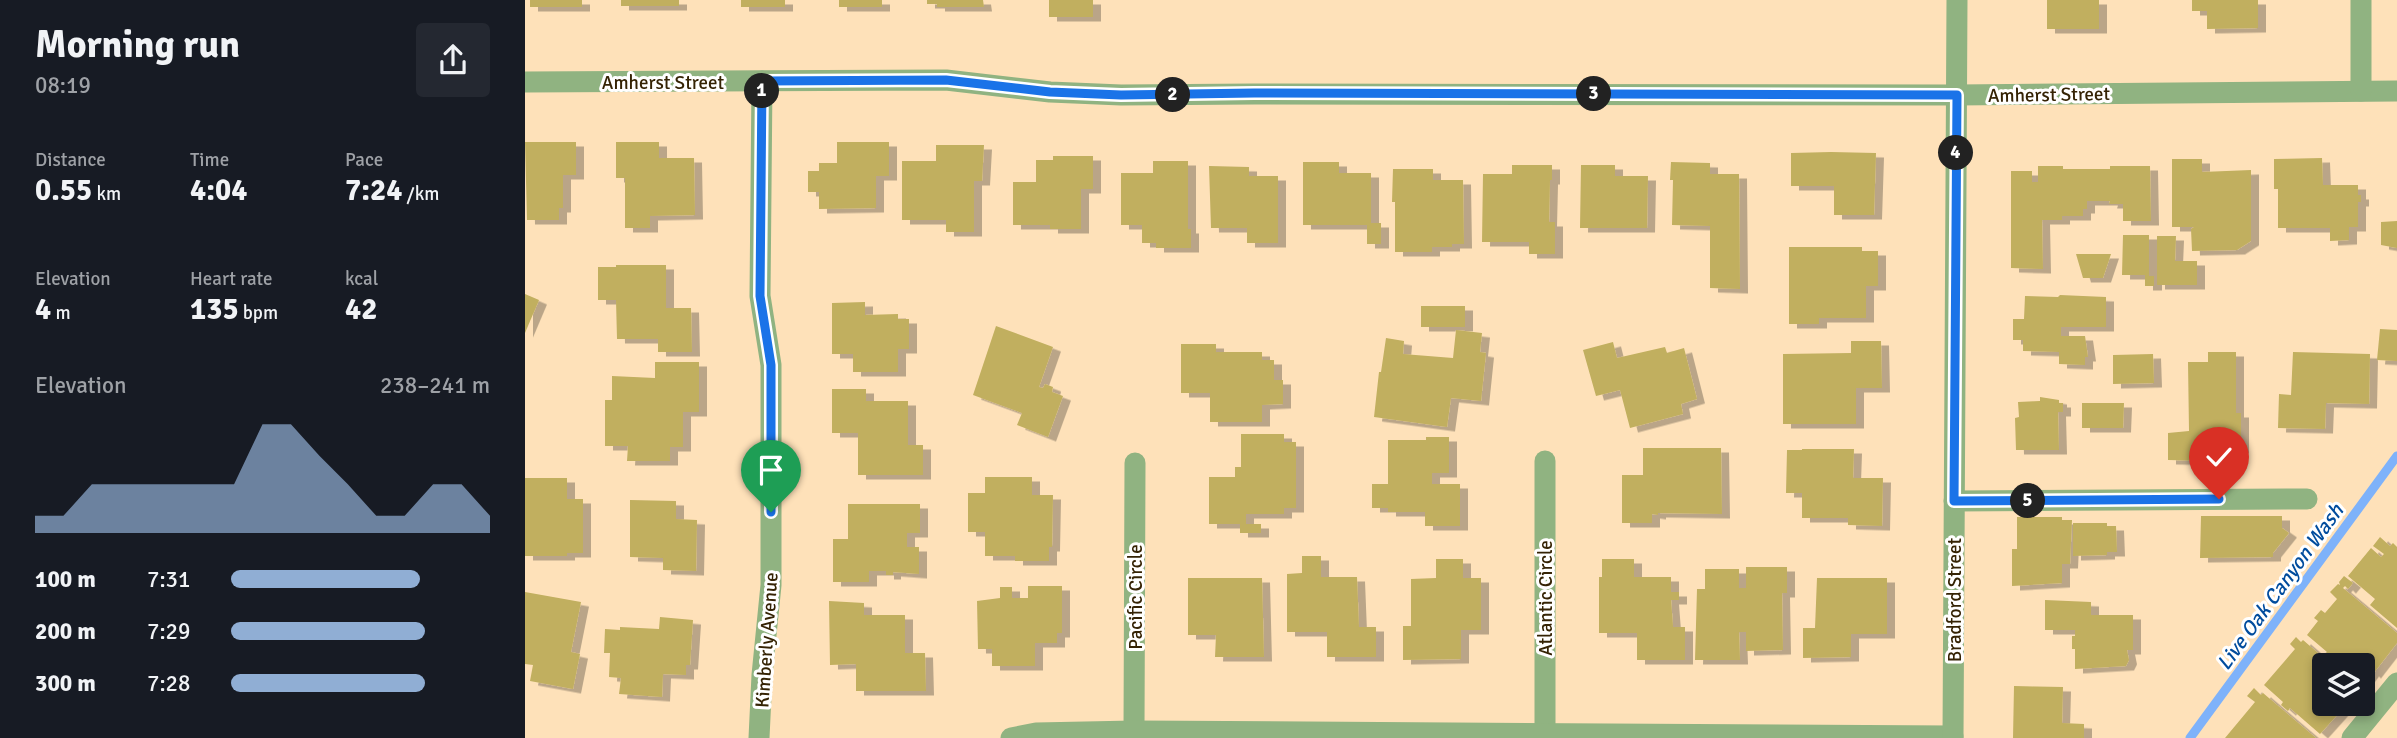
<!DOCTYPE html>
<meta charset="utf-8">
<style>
body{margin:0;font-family:Signika,sans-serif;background:#242831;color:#f1f3f6;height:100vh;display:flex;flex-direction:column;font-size:26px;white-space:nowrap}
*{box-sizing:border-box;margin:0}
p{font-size:23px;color:#9ea1a6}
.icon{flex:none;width:38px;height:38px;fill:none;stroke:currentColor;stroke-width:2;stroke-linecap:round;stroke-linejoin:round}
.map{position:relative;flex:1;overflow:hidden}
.panel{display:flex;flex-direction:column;background:#171b24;width:525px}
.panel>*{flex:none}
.buttons{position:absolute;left:1787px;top:653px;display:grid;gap:14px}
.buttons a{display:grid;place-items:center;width:63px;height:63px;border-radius:7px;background:#171b24;box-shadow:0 4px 10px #0003;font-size:35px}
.pin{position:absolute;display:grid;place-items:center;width:60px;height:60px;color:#fff;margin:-72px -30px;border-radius:50% 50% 50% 0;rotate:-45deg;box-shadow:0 0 7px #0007}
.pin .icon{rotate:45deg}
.km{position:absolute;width:35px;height:35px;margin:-18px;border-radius:50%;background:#222;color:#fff;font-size:19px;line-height:35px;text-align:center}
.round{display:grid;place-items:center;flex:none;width:74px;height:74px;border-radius:7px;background:#242831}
.head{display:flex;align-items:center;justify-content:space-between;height:119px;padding:0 35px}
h1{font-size:38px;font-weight:700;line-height:52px}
.figures{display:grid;grid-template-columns:repeat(3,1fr);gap:10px;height:119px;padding:7px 35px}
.figures div{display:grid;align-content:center}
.figures b{font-size:30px;font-weight:700}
.figures small{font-size:19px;font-weight:400}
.figures p{font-size:19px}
.chart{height:196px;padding:14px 35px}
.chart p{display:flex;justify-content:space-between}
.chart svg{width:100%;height:126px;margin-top:7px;fill:#90aed4;opacity:.7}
ul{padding:0 35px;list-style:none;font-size:23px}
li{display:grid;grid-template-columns:112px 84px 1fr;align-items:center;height:52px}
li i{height:18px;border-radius:9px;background:#90aed4}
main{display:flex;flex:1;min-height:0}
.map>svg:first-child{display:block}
</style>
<main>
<section class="panel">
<div class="head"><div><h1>Morning run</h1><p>08:19</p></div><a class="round"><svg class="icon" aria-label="share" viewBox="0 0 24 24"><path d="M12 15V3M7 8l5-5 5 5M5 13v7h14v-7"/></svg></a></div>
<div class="figures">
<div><p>Distance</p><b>0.55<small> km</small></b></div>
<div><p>Time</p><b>4:04</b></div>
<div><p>Pace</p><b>7:24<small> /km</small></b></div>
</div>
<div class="figures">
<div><p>Elevation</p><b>4<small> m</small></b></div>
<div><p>Heart rate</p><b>135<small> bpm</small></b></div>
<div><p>kcal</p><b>42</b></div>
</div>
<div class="chart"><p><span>Elevation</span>238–241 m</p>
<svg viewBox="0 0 160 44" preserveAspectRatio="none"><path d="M0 44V38L10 38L20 27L30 27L40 27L50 27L60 27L70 27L80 6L90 6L100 17L110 27L120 38L130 38L140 27L150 27L160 38V44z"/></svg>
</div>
<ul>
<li><b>100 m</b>7:31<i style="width:73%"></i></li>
<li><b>200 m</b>7:29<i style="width:75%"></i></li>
<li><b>300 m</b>7:28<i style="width:75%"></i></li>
</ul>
</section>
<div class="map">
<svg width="1872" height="738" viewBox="0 0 1872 738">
<defs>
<filter id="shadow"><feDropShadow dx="8" dy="4.5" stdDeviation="0" flood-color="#0004"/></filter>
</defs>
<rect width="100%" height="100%" fill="#fee1b9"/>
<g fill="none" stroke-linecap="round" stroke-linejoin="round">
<!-- stream -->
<path stroke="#7eb2fa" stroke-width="9" d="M1665,738L1872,456"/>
</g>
<!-- building -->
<g fill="#c1af5f" filter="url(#shadow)">
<rect x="5" y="0" width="52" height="7"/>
<rect x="96" y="0" width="58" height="6"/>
<rect x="216" y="0" width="44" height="7"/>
<rect x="314" y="0" width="43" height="7"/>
<path d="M402,0H458L459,7H412V4H402Z"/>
<rect x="524" y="0" width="44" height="17"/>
<rect x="1522" y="0" width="52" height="29"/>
<path d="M1667,0H1733V28L1682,29V11H1667Z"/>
<path d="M0,142H51V175H38V208H34V220H2Z"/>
<path d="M91,142H134V158H169L170,215L125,216V228H100V178H91Z"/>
<path d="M312,142H364V176H351V208L294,209V192H283V171H294V163H312Z"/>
<path d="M411,145H459L457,181H449V232H421V220H377V161H411Z"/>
<path d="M1306,152L1351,153L1349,215H1309V186H1266V153Z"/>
<path d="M528,156H568V189H556V229H525V225H488V182H511V160H528Z"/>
<path d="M1797,158L1798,185H1833V195H1836V202H1833V227H1824V240L1805,241V228H1753V189H1749V159Z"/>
<path d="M1647,159H1677V172L1726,170V241L1712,250L1667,251L1666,229L1669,227H1647Z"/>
<path d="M628,161H663V229H666V248H631V243H617V225H596V173H628Z"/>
<path d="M778,162H814V173H846V223H856V244H842V225H778Z"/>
<path d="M1146,162L1185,163V174H1214L1215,289L1185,288V226L1147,225L1148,180H1145Z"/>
<path d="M987,165H1027V180H1025L1024,222H1030V254H1004V242H957L958,174H987Z"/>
<path d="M1056,165H1090V176H1123L1122,228H1055Z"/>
<path d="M684,166L724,167V176H753V243H722V228H686Z"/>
<path d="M1513,166H1538V169H1585V166H1625L1626,221H1598V204H1584L1585,201H1562V209H1558V216H1537V220H1517L1518,269L1486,268V171H1507V182H1513Z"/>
<path d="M868,169H908V180H938L939,244H927V247H907V252H870V202H867Z"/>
<path d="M1872,221V248L1856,245V222Z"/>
<path d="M1598,235H1624V276H1629V286H1620V275H1597Z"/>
<path d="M1632,236H1651L1650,261H1672V285H1632Z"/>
<path d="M1264,247H1337V251H1353V286H1341V318H1294V324H1264Z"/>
<path d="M1551,254H1586L1578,278H1558Z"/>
<path d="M91,265H141V308H166L167,352H133V339H92L91,300H73V267H91Z"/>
<path d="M0,294L14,300L0,333Z"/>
<path d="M1535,295L1581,297V327H1536V336H1560L1563,357H1560V365L1534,364V352L1498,351V340H1488V319H1499L1500,296L1533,297Z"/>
<path d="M340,302V315L373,314V319H384V349H373V372H328V354H307V303Z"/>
<rect x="896" y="306" width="44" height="21"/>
<path d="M471,326L528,347L514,387L518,388L520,384L528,387L527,392L538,396L523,437L492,425L497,413L448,395Z"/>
<path d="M1855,329L1872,330V361L1852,360Z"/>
<path d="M931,330L957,333L955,352L961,353L956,401L926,398L922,427L849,417L854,372H856L861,338L879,341L878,354L928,358Z"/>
<path d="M1326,341H1356L1357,388H1331V424H1258V354L1326,353Z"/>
<path d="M1088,342L1092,358L1140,347L1142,353L1159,348L1172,399L1156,404L1158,414L1105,428L1095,390L1071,396L1058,350Z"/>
<path d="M656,344H691V352H737V360H749V380H758V404L737,405V422H685V393H656Z"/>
<path d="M1683,352H1711V413H1716V449H1684V461L1643,460V433L1664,431L1663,362H1683Z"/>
<path d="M1768,352L1845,354L1844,404L1801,403L1800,429L1753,428L1754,394L1766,395Z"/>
<path d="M1628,354L1629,383L1588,384V355Z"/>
<path d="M130,362H174V412H158V447H145V461H102L103,446H80V400H87V376L130,378Z"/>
<path d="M307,389H341V401H383V445H398V475H333V433H307Z"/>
<path d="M1515,397L1534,400V403H1538V412H1533L1534,450H1491L1490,418L1494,417L1493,402L1515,401Z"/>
<path d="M1557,403H1599L1598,428H1557Z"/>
<path d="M716,434H759V442H771V508H759V514H721V524H736V533H715V524H684V477H710V467H716Z"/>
<path d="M901,437H924V473H907V484H935V526H900V512H863V508H847V484H863V440H901Z"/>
<path d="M1118,448H1196L1197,514L1133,513V515L1127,514V523H1097V475H1118Z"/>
<path d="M1277,449H1329L1328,478H1358L1357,526L1323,525V518H1277V493H1261L1262,450H1277Z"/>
<path d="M460,477H507V495H528L527,547H524V561H490V556H460V532H443V493H460Z"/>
<path d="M0,478H42V499H58V553H42V556H0Z"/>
<path d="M105,500L151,501V519L172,520L171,571L138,570V558L105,557Z"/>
<path d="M323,504H395V533H382V547H394V574L368,572V575H361V571H344V582H308V539H323Z"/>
<path d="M1676,516H1757V528L1764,533L1748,553V557L1675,558Z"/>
<path d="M1492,517H1537V520H1547L1545,564H1537V583L1487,586V549H1492Z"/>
<path d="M1548,523H1582V526H1591L1592,552H1582V555L1548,556Z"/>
<path d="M1855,537L1865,546L1868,543L1872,547V628L1845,605L1850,599L1823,576L1846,548L1856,557L1859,554L1848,546Z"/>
<path d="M777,556H796V577H832L834,627H851V657H802V632H762V574L777,573Z"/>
<path d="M911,559H938V578H956V630H936V659L878,660V626H886V579L911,578Z"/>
<path d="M1077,559H1109V577H1146V592H1154V600H1146L1148,626V627H1160V660H1112V633H1074V577H1077Z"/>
<path d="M1221,567H1262V593H1257L1258,650L1221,651V632H1214L1215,660H1170L1172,589H1180V569H1214V588H1221Z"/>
<path d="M1819,576L1828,583L1823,589L1820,586L1818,588L1872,633V643L1848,674L1846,672L1838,683V665H1818L1810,658L1808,661L1799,654L1802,652L1782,635L1793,621L1789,618L1796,610L1800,613L1812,599L1805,592L1813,584L1815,585L1814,582Z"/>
<path d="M663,578H737L739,657H690L691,635H663Z"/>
<path d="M1292,578H1362V634H1326V657L1278,658V628H1290Z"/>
<path d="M503,586H537V633H532V643H510V666H467V649H453L452,601L475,598V587H487V598H503Z"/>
<path d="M0,592L56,602L46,652L55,654L48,689L5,681L8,665L0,664Z"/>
<path d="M1520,600L1566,602V615H1608V650H1602L1604,660L1601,666L1550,669V649H1547V636H1550V630H1520Z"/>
<path d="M304,601L339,603V615H380V653H400L401,691H331V664L305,665Z"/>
<path d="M135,617L168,620L165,665H161V675L138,674L137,697L94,694L96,678L84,677L85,653H79L80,629L95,630V627L134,629Z"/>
<path d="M1771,637L1776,642L1778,640L1807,665H1799V704H1822L1795,734L1765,708L1763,711L1756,705L1758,702L1739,685L1770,649L1765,644Z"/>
<path d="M1489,686L1538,687L1537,723L1559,724V738H1488Z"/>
<path d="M1729,688L1736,695L1738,693L1791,738H1700L1730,702L1722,696Z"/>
</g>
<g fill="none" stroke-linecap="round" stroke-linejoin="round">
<!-- minor -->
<g stroke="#90b381" stroke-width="21">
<path d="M0,82L421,80L525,92L596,95L729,94L1432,95L1872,91"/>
<path d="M1836,91V0"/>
<path d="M1020,461V734"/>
<path d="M1429,501L1782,499"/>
<path d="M609,731L610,463"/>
<path d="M234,738L237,675L246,585V365L235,296L237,81"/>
<path d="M486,738L511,733L609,731L1428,736"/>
<path d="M1428,738L1432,0"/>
<path d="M1827,738L1872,683"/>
</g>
</g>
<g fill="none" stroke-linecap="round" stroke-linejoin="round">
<!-- route casing -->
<g stroke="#fff" stroke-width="14">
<path id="route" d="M246,512V365L235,296L237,81L421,80L525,92L596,95L729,93L1432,95L1429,501L1694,499"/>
</g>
<!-- route -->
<use href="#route" stroke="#1a73e8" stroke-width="9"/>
</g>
<g text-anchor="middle" stroke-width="6" stroke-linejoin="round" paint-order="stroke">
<!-- street labels -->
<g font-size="19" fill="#352304" stroke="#fff">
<text x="138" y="89">Amherst Street</text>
<text transform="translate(1524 94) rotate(-1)" y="7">Amherst Street</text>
<text transform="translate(610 597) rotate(-90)" y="7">Pacific Circle</text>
<text transform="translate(1020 598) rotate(-90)" y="7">Atlantic Circle</text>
<text transform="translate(1429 600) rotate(-90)" y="7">Bradford Street</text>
<text transform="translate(241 640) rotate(-86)" y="7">Kimberly Avenue</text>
</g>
<!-- water labels -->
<g font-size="21" font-style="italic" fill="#014c9d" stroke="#fff">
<text transform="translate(1755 587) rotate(-54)" y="7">Live Oak Canyon Wash</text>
</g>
</g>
</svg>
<div class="buttons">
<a><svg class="icon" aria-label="layers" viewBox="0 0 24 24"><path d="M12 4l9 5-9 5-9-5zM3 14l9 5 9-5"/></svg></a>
</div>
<div class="pin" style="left:246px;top:512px;background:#1e9e55"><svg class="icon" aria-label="arrive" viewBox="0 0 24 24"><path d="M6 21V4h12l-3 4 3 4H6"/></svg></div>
<div class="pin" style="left:1694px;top:499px;background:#d93025"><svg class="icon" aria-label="check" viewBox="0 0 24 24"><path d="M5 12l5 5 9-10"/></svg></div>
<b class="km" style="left:237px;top:91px">1</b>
<b class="km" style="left:648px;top:95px">2</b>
<b class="km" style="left:1069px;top:94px">3</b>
<b class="km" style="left:1431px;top:153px">4</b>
<b class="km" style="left:1503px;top:501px">5</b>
</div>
</main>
